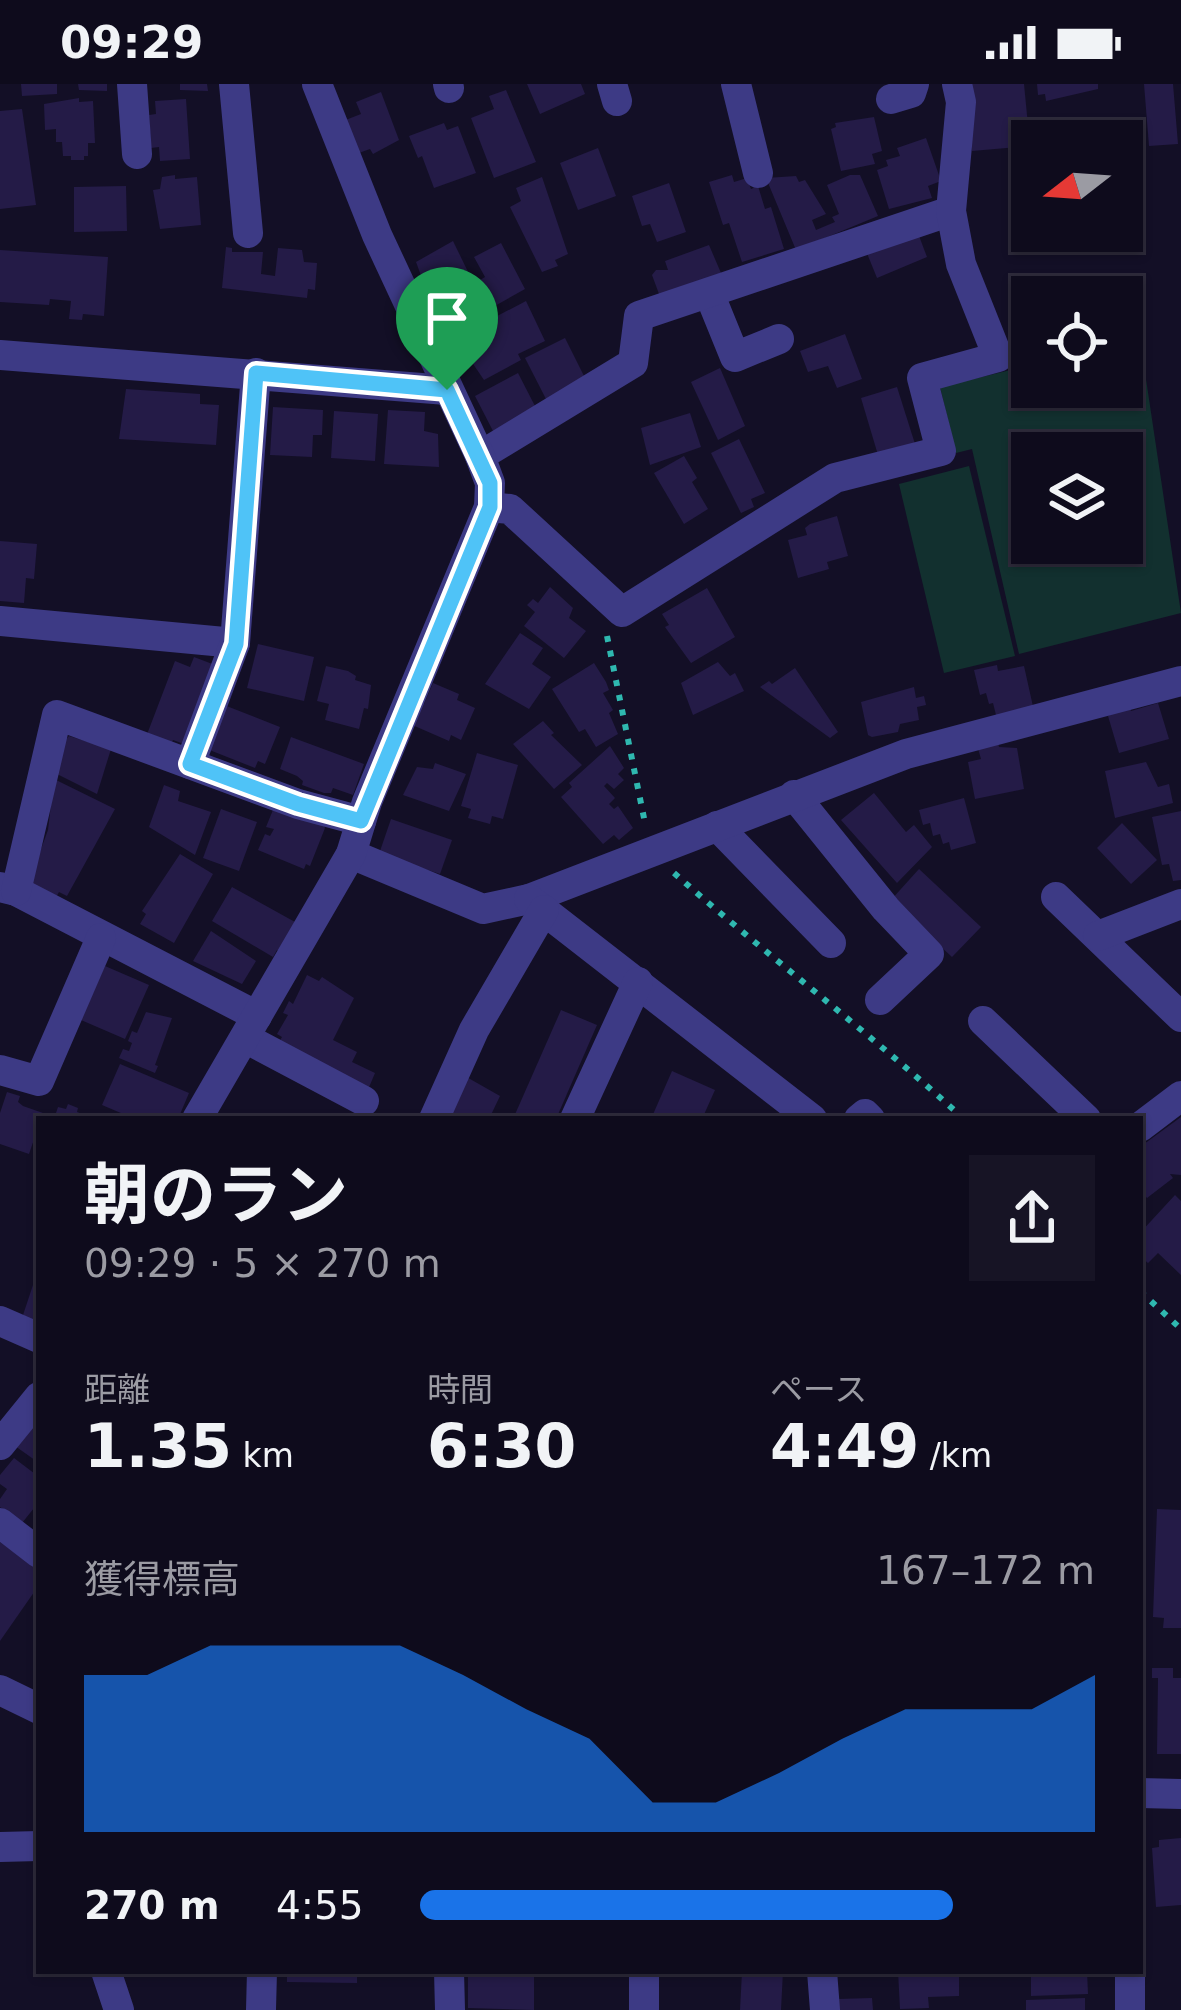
<!DOCTYPE html>
<html lang="ja">
<meta charset="utf-8">
<style>
body{margin:0;font-family:"DejaVu Sans","Noto Sans JP",sans-serif;background:#171425;color:#f1f3f6;height:100vh;display:flex;flex-direction:column;font-size:45px;white-space:nowrap}
*{box-sizing:border-box;margin:0}
p{font-size:39px;color:#9b9ba3}
.icon{flex:none;width:66px;height:66px;fill:none;stroke:currentColor;stroke-width:2;stroke-linecap:round;stroke-linejoin:round}
.map{position:relative;flex:1;overflow:hidden}
.details{position:absolute;left:36px;top:1032px;width:1107px;height:858px;display:flex;flex-direction:column;background:#0e0b1c;border-radius:0px;box-shadow:0 3px 9px #0004,0 0 0 3px #2e2b3b}
.details>*{flex:none}
.needle{width:78px;rotate:253deg}
.fabs{position:absolute;left:1011px;top:36px;display:grid;gap:24px}
.fabs a{display:grid;place-items:center;width:132px;height:132px;border-radius:0px;background:#0e0b1c;box-shadow:0 3px 9px #0004,0 0 0 3px #2e2b3b;font-size:60px}
.pin{position:absolute;display:grid;place-items:center;width:102px;height:102px;color:#fff;margin:-123px -51px;border-radius:50% 50% 50% 0;rotate:-45deg;box-shadow:0 0 12px #0007}
.pin .icon{rotate:45deg}
.round{display:grid;place-items:center;flex:none;width:126px;height:126px;border-radius:0px;background:#171425}
.headline{display:flex;align-items:center;justify-content:space-between;height:204px;padding:0 48px}
h1{font-size:66px;font-weight:700;line-height:90px}
.stats{display:grid;grid-template-columns:repeat(3,1fr);gap:18px;height:204px;padding:12px 48px}
.stats div{display:grid;align-content:center}
.stats b{font-size:60px;font-weight:700}
.stats small{font-size:33px;font-weight:400}
.stats p{font-size:33px}
.chart{height:336px;padding:24px 48px}
.chart p{display:flex;justify-content:space-between}
.chart svg{width:100%;height:216px;margin-top:12px;fill:#1a73e8;opacity:.7}
ul{padding:0 48px;list-style:none;font-size:39px}
li{display:grid;grid-template-columns:192px 144px 1fr;align-items:center;height:90px}
li i{height:30px;border-radius:15px;background:#1a73e8}
.status{display:flex;justify-content:space-between;align-items:center;height:84px;padding:0 60px;background:#0e0b1c;direction:ltr}
.status svg{height:33px;fill:currentColor}
.map>svg:first-child{display:block}
</style>
<div class="status"><b>09:29</b><svg viewBox="0 0 49 12"><path d="M0 12V9h3v3zM5 12V6h3v6zM10 12V3h3v9zM15 12V0h3v12zM26 1h20v11H26zM47 4h2v5h-2z"/></svg></div>
<div class="map">
<svg width="1181" height="1926" viewBox="0 0 1181 1926">
<rect width="100%" height="100%" fill="#130f26"/>
<!-- green -->
<g fill="#12302f" fill-rule="evenodd">
<path d="M1140,255L1181,529L1019,570L972,365L956,369L940,303L1032,281V303H1122V260ZM1032,369H1122V459H1032Z"/>
<path d="M969,382L1015,572L944,589L899,400Z"/>
</g>
<!-- building -->
<g fill="#241b47">
<path d="M21,0H57V10L22,12Z"/>
<path d="M78,0H107V7L79,6Z"/>
<path d="M180,0H207L208,7L180,6Z"/>
<path d="M527,0H581L585,10L540,30Z"/>
<path d="M966,0H1024L1030,62L972,67Z"/>
<path d="M1037,0H1098V5L1046,17L1045,10L1038,11Z"/>
<path d="M1144,0H1173L1178,60L1149,62Z"/>
<path d="M506,6L536,78L494,94L471,34L494,25L489,12Z"/>
<path d="M381,8L399,56L373,70L370,65L356,70L343,37L361,30L356,18Z"/>
<path d="M79,14V18L93,17L95,59H88V72H84V76H71V72H63L62,58H56V45L45,46L44,20Z"/>
<path d="M186,15L190,75L160,77L159,63L151,64L149,31L156,30L155,17Z"/>
<path d="M22,25L36,121L0,125V27Z"/>
<path d="M874,33L882,67L872,70L875,80L841,87L831,45L836,43L835,39Z"/>
<path d="M444,39L447,46L458,42L476,89L434,104L422,72L418,74L409,52Z"/>
<path d="M926,54L941,97L928,102L932,114L889,125L877,86L888,82L886,76L900,72L897,64Z"/>
<path d="M598,64L616,112L578,126L560,79Z"/>
<path d="M175,91V95L197,93L201,141L160,145L153,106L160,105L162,93Z"/>
<path d="M732,91L734,98L747,94L751,105L758,102L765,125L771,123L784,165L742,178L729,139L723,141L709,98Z"/>
<path d="M850,91H860L878,132L796,166L766,94L796,92L799,98L805,96L826,130L812,136L816,146L835,138L832,133L839,130L827,101Z"/>
<path d="M542,93L568,170L555,176L558,182L542,188L510,123L521,117L516,104Z"/>
<path d="M669,99L686,148L657,158L650,140L642,142L632,112Z"/>
<path d="M126,102L127,147L74,148V103Z"/>
<path d="M916,144L927,173L877,194L864,162Z"/>
<path d="M453,157L472,196L430,216L416,178Z"/>
<path d="M501,159L525,205L452,246L438,221L485,193L474,173Z"/>
<path d="M709,161L721,189L662,218L652,191L656,186H668L665,177Z"/>
<path d="M226,163L232,164V168H263L261,190L275,192L278,164L302,166L304,178L317,179L315,206L308,205L307,214L222,204Z"/>
<path d="M0,166L108,173L104,232L83,230L82,236L69,235L71,217L50,215L49,221L0,218Z"/>
<path d="M526,217L545,257L518,270L521,276L484,296L469,274L463,277L457,253Z"/>
<path d="M845,250L862,295L837,304L828,282L808,288L800,267Z"/>
<path d="M565,254L584,292L547,317L525,274Z"/>
<path d="M720,284L745,342L718,356L691,298Z"/>
<path d="M518,289L536,324L493,347L475,312Z"/>
<path d="M897,303L915,360L878,371L861,314Z"/>
<path d="M126,305L200,310V320L219,321L216,361L119,355Z"/>
<path d="M273,323L323,326L322,351H313L312,373L270,371Z"/>
<path d="M388,326L425,328L424,347L438,350L439,383L384,380Z"/>
<path d="M334,327L378,330L375,377L331,374Z"/>
<path d="M690,329L701,363L650,381L641,344Z"/>
<path d="M739,355L765,409L751,415L754,423L741,429L711,369Z"/>
<path d="M684,372L697,394L692,398L708,425L684,440L654,389Z"/>
<path d="M837,432L848,472L827,478L829,485L798,494L788,456L807,451L805,444L810,440Z"/>
<path d="M0,457L37,460L34,495L26,494L24,519L0,517Z"/>
<path d="M550,503L573,524L569,534L586,547L564,574L524,542L535,528L527,521L533,515L538,519Z"/>
<path d="M707,504L735,553L691,579L665,543L669,541L662,530Z"/>
<path d="M520,549L543,564L532,580L551,593L529,625L485,600Z"/>
<path d="M258,560L314,573L304,617L247,604Z"/>
<path d="M194,573L215,581L184,660L173,656L170,662L146,653L175,577L190,583Z"/>
<path d="M718,578L730,592L735,589L744,607L693,631L681,599Z"/>
<path d="M594,579L606,598L609,606L603,609L613,626L609,629L618,650L596,663L585,645L579,648L552,605Z"/>
<path d="M997,581L998,587L1024,582L1034,627L997,635L993,619L989,620L986,609L980,611L974,586Z"/>
<path d="M326,582L348,587L356,592L355,596L371,601L368,625L364,624L359,645L325,636L329,620L317,617Z"/>
<path d="M795,584L838,648L830,654L760,603L769,597L772,600Z"/>
<path d="M433,599L459,610L457,616L475,624L461,656L451,651L449,657L410,640L419,617L424,620Z"/>
<path d="M914,603L916,614L924,612L926,621L917,623L919,636L900,640L898,648L872,653L868,651L861,618Z"/>
<path d="M1158,619L1169,655L1119,669L1108,632L1129,621L1131,627Z"/>
<path d="M224,621L280,643L265,680L258,677L255,684L207,665Z"/>
<path d="M543,637L554,649L551,651L582,681L554,705L513,660Z"/>
<path d="M69,652L111,665L97,710L55,689L60,663Z"/>
<path d="M291,653L364,680L353,711L333,704L331,709H324L302,701L303,697L297,692L280,685Z"/>
<path d="M998,657L999,663L1017,664L1024,705L975,715L968,678L981,675L977,661Z"/>
<path d="M610,662L624,684L618,690L624,696L614,705L607,699L604,702L615,714L609,720L614,725L618,722L633,744L619,756L614,751L603,760L561,713L572,703L569,699Z"/>
<path d="M477,669L518,681L503,735L492,732L490,740L468,734L471,725L461,722Z"/>
<path d="M1146,678L1158,703L1169,700L1173,719L1115,734L1105,687Z"/>
<path d="M435,679L466,690L449,727L403,711L417,683L433,685Z"/>
<path d="M54,695L115,725L67,812L59,808L55,815L36,807L30,795L48,746Z"/>
<path d="M164,701L180,707L178,717L211,728L195,771L149,743Z"/>
<path d="M874,709L906,748L914,741L932,763L897,799L841,736Z"/>
<path d="M964,714L976,759L951,766L949,758L943,760L940,750L933,752L930,739L923,741L919,726Z"/>
<path d="M275,721L322,738L325,744L310,782L306,780L304,785L258,766L265,750L270,752L274,745L266,743Z"/>
<path d="M221,725L257,738L239,787L203,774Z"/>
<path d="M1181,727V796L1173,797L1169,780L1162,781L1152,733Z"/>
<path d="M391,735L452,756L440,790L379,770Z"/>
<path d="M1122,739L1157,776L1131,800L1097,764Z"/>
<path d="M180,770L213,790L174,859L140,840L146,830L142,827Z"/>
<path d="M919,785L981,843L952,873L891,816Z"/>
<path d="M232,803L295,838L280,868L277,866L273,873L212,837Z"/>
<path d="M211,847L256,877L242,900L193,877Z"/>
<path d="M105,882L149,901L125,955L81,936Z"/>
<path d="M307,891L319,897L322,893L354,914L333,956L357,968L352,978L375,989L367,1008L278,960L282,953L277,950L288,931L283,929L289,917L293,920Z"/>
<path d="M561,926L597,941L556,1035H513Z"/>
<path d="M146,928L172,934L155,981L158,982L155,989L119,974L123,965L129,967L132,959L128,957L132,947L137,949Z"/>
<path d="M120,980L189,1009L178,1035H135L102,1021Z"/>
<path d="M672,987L715,1006L702,1035H651Z"/>
<path d="M463,991L500,1012L489,1035H439Z"/>
<path d="M7,1008L20,1012L18,1018L23,1022L43,1029L29,1070L0,1060V1029Z"/>
<path d="M68,1020L78,1024L77,1028L96,1035H54L58,1023L66,1025Z"/>
<path d="M1181,1033V1091L1170,1090L1173,1094L1147,1114L1140,1105V1063Z"/>
<path d="M1175,1111L1181,1117V1191L1158,1169L1148,1179L1140,1172V1149Z"/>
<path d="M33,1201L39,1203V1247L20,1240Z"/>
<path d="M30,1340L39,1347V1379L15,1362Z"/>
<path d="M14,1374L39,1393V1427L34,1424L22,1439L0,1423V1415L7,1405L0,1400V1391Z"/>
<path d="M1157,1425L1181,1426V1544H1163L1164,1534L1153,1533Z"/>
<path d="M0,1458L39,1486V1501L0,1557Z"/>
<path d="M1152,1584H1173V1594H1181V1670H1157L1158,1594H1152Z"/>
<path d="M1181,1754V1821L1156,1823L1152,1764L1159,1763V1756Z"/>
<path d="M287,1887H357V1899L287,1898Z"/>
<path d="M468,1887L534,1889V1926L468,1924Z"/>
<path d="M783,1887L781,1926H740L742,1888Z"/>
<path d="M898,1887H959V1912L928,1913L929,1924L900,1925Z"/>
<path d="M1031,1887H1087L1088,1910L1031,1912Z"/>
<path d="M872,1914L873,1926H838V1915Z"/>
<path d="M1085,1914V1926H1026V1916Z"/>
</g>
<g fill="none" stroke-linecap="round" stroke-linejoin="round">
<!-- path -->
<g stroke="#2fb8b0" stroke-width="6" stroke-dasharray="6 9" stroke-linecap="butt">
<path d="M607,552L645,739"/>
<path d="M674,789C769,873 871,950 964,1035"/>
<path d="M1140,1207L1181,1245"/>
</g>
<!-- minor -->
<g stroke="#3d3a85" stroke-width="30">
<path d="M132,0L137,70"/>
<path d="M234,0L248,149"/>
<path d="M448,0L449,4"/>
<path d="M612,0L617,17"/>
<path d="M736,0L758,89"/>
<path d="M891,15L911,9L914,0"/>
<path d="M709,209L735,273L779,255"/>
<path d="M0,271L447,306"/>
<path d="M480,372L633,279L639,232L951,127"/>
<path d="M489,423L510,425L622,528L835,394L941,367L922,294L998,273L961,180L951,127L961,18L957,0"/>
<path d="M0,537L235,559"/>
<path d="M190,680L235,559L256,289"/>
<path d="M794,711L886,825L929,870L880,916"/>
<path d="M717,742L831,859"/>
<path d="M351,770L483,825L529,815L906,670L1181,597"/>
<path d="M0,803L16,807L257,932"/>
<path d="M16,807L57,631L298,720L361,737"/>
<path d="M1056,813L1181,933"/>
<path d="M529,815L812,1035"/>
<path d="M1098,852L1181,820"/>
<path d="M983,937L1086,1035"/>
<path d="M245,954L364,1017"/>
<path d="M0,986L39,997L101,854"/>
<path d="M197,1035L351,770L367,718L489,423L490,399L480,372L377,151L317,0"/>
<path d="M434,1035L474,946L544,826"/>
<path d="M575,1035L638,898"/>
<path d="M859,1035L865,1030L870,1035"/>
<path d="M1140,1043L1181,1012"/>
<path d="M0,1237L39,1254"/>
<path d="M0,1361L39,1313"/>
<path d="M0,1439L39,1469"/>
<path d="M0,1606L39,1625"/>
<path d="M1140,1709L1181,1710"/>
<path d="M0,1763L39,1762"/>
<path d="M106,1887L119,1926"/>
<path d="M449,1887L450,1926"/>
<path d="M822,1887L825,1926"/>
<path d="M261,1926L262,1887"/>
<path d="M644,1926V1887"/>
<path d="M1130,1926V1887"/>
</g>
</g>
<g fill="none" stroke-linecap="round" stroke-linejoin="round">
<!-- route casing -->
<g stroke="#fff" stroke-width="24">
<path id="route" d="M256,289L447,306L490,399V423L361,737L298,720L190,680L236,560Z"/>
</g>
<!-- route -->
<use href="#route" stroke="#4fc3f7" stroke-width="15"/>
</g>
</svg>
<div class="fabs">
<a><svg class="needle" viewBox="-14 -14 28 28"><path d="M0-13l5 13h-10z" fill="#e53935"/><path d="M0 13l5-13h-10z" fill="#9b9ba3"/></svg></a>
<a><svg class="icon" aria-label="locate" viewBox="0 0 24 24"><circle cx="12" cy="12" r="6"/><path d="M12 2v4M12 18v4M2 12h4M18 12h4"/></svg></a>
<a><svg class="icon" aria-label="layers" viewBox="0 0 24 24"><path d="M12 4l9 5-9 5-9-5zM3 14l9 5 9-5"/></svg></a>
</div>
<div class="pin" style="left:447px;top:306px;background:#1e9e55"><svg class="icon" aria-label="arrive" viewBox="0 0 24 24"><path d="M6 21V4h12l-3 4 3 4H6"/></svg></div>
<section class="details">
<div class="headline"><div><h1>朝のラン</h1><p>09:29 · 5 × 270 m</p></div><a class="round"><svg class="icon" aria-label="share" viewBox="0 0 24 24"><path d="M12 15V3M7 8l5-5 5 5M5 13v7h14v-7"/></svg></a></div>
<div class="stats">
<div><p>距離</p><b>1.35<small> km</small></b></div>
<div><p>時間</p><b>6:30</b></div>
<div><p>ペース</p><b>4:49<small> /km</small></b></div>
</div>
<div class="chart"><p><span>獲得標高</span>167–172 m</p>
<svg viewBox="0 0 160 44" preserveAspectRatio="none"><path d="M0 44V12L10 12L20 6L30 6L40 6L50 6L60 12L70 19L80 25L90 38L100 38L110 32L120 25L130 19L140 19L150 19L160 12V44z"/></svg>
</div>
<ul>
<li><b>270 m</b>4:55<i style="width:79%"></i></li>
</ul>
</section>
</div>
